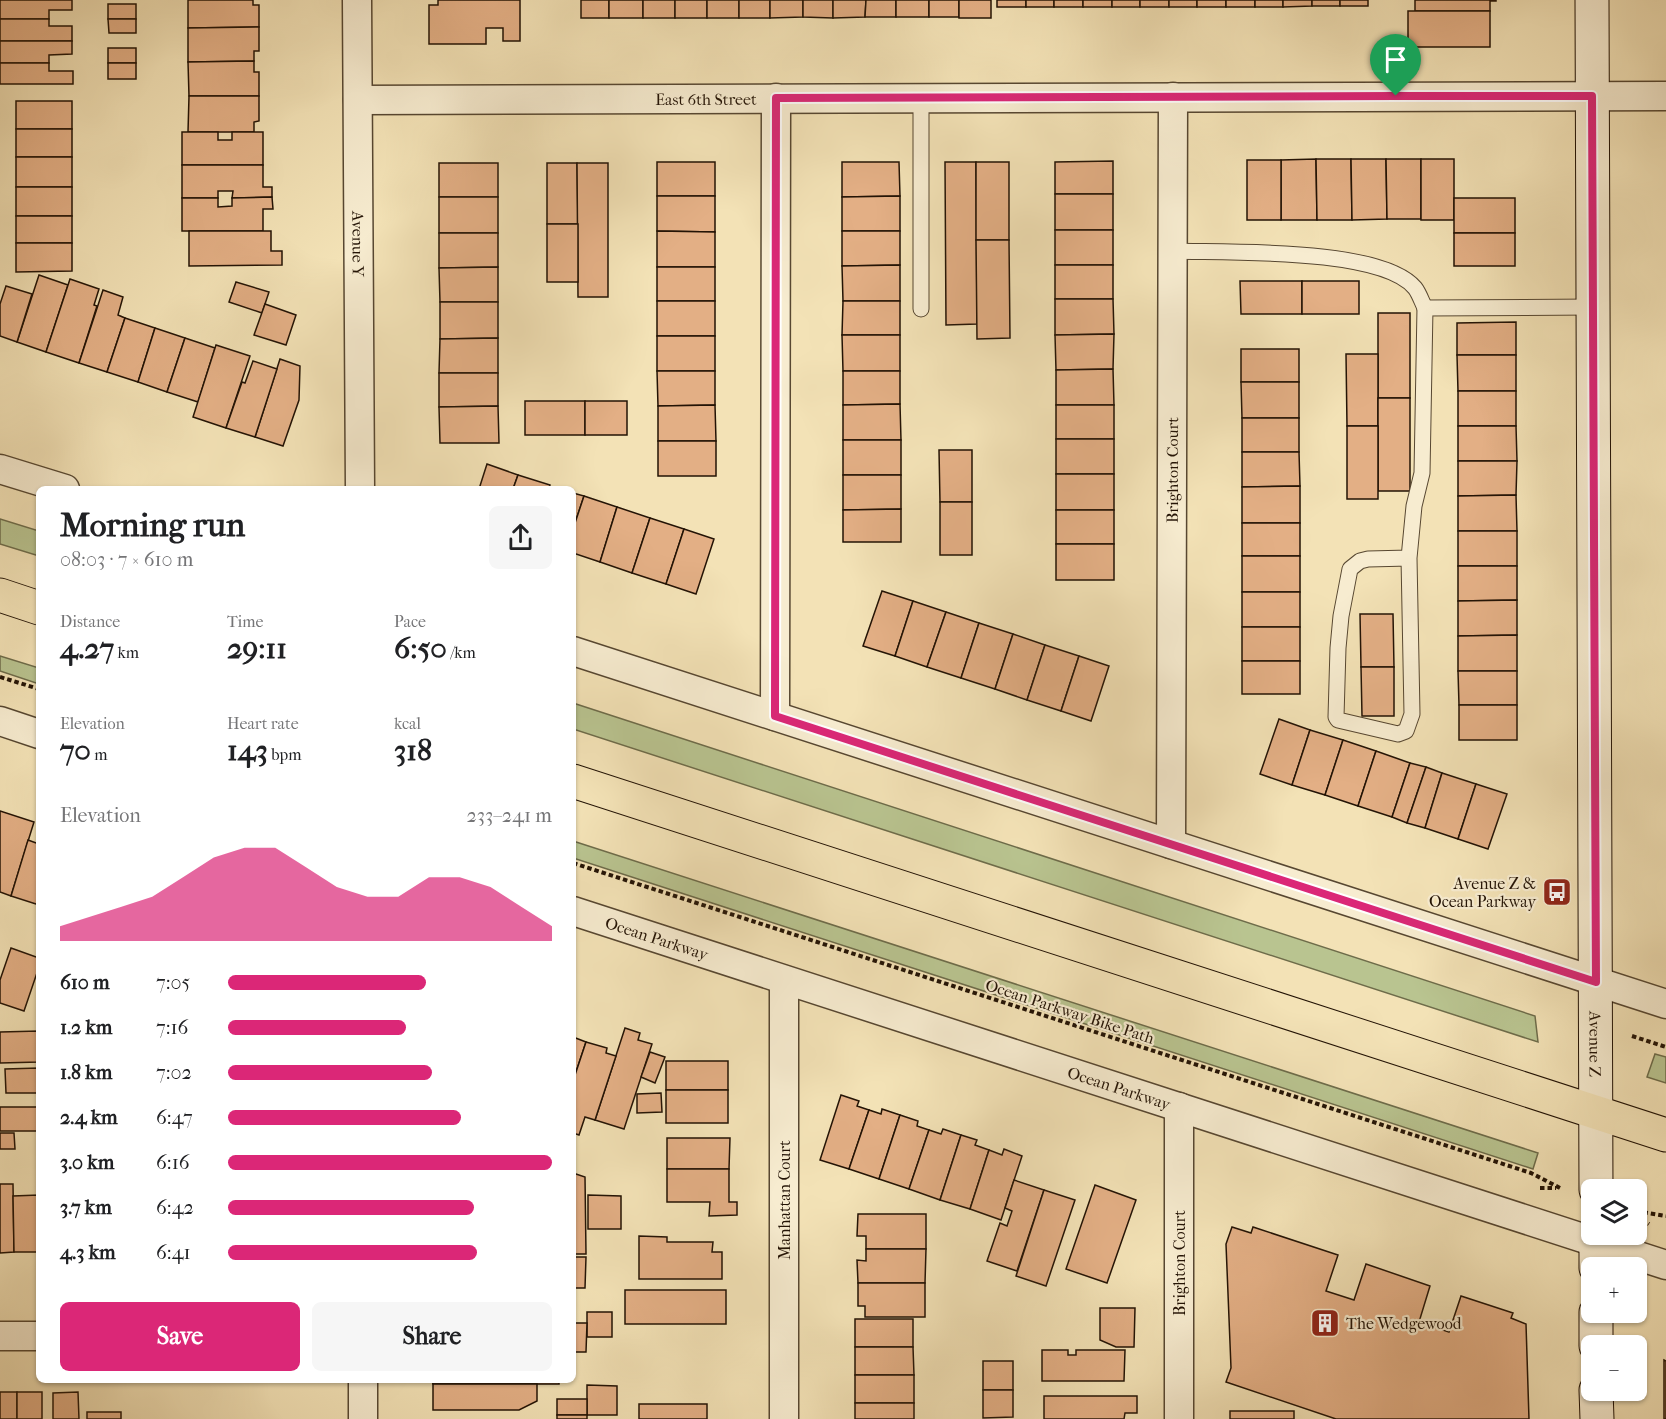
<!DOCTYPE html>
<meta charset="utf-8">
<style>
body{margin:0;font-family:"IM FELL French Canon",serif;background:#f6f6f6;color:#202124;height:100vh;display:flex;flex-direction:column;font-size:22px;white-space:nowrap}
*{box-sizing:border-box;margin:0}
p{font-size:20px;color:#757577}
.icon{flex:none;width:33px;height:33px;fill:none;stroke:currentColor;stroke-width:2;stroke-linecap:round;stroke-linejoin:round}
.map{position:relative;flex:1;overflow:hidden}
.panel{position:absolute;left:36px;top:486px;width:540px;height:897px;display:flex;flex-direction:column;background:#fff;border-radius:9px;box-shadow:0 2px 4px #0004}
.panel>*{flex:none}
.tools{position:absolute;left:1581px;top:1179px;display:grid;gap:12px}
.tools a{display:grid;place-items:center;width:66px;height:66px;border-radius:9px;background:#fff;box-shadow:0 2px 4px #0004;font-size:30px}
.pin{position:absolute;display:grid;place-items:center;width:51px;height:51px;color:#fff;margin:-62px -26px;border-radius:50% 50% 50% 0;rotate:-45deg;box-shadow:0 0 6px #0007}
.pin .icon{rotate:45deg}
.round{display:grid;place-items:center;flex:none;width:63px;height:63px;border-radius:9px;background:#f6f6f6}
.head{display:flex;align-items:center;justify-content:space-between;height:102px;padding:0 24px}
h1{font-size:33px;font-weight:700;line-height:45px}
.stats{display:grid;grid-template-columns:repeat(3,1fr);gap:9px;height:102px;padding:6px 24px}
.stats div{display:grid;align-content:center}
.stats b{font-size:30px;font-weight:700}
.stats small{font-size:16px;font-weight:400}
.stats p{font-size:16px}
.chart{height:168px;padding:12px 24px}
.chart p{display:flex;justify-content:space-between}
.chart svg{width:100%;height:108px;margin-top:6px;fill:#db2777;opacity:.7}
.primary-button{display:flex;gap:12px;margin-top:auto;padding:12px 24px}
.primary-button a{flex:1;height:69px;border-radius:9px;background:#db2777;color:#fff;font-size:24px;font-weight:700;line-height:69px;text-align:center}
.primary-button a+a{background:#f6f6f6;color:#202124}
ul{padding:0 24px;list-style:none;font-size:20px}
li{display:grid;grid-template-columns:96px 72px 1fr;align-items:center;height:45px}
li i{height:15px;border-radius:8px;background:#db2777}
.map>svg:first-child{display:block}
</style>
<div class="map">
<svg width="1666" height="1419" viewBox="0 0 1666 1419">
<rect width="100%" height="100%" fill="#f3e2b6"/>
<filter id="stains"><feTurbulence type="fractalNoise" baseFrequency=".00333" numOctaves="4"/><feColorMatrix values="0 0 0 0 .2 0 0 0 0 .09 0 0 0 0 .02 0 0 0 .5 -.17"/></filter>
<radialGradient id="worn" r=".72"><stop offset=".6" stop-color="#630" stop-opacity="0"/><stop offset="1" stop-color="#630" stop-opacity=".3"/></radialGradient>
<!-- green -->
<g fill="#b9c490" stroke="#6e6c4a" stroke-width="1.5">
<path d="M0,519L39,531V556L0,544Z"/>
<path d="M0,656L39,668V684L0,671Z"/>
<path d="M573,703L1535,1016L1538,1042L573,729Z"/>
<path d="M573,841L1538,1153L1533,1169L573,858Z"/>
<path d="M1655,1054L1666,1057V1083L1647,1077Z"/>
</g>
<!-- building -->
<g fill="#e3af85" stroke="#231305" stroke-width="1.5">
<path d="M0,0H72V10H49V19H0Z"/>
<path d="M188,0H253V5H259V27L188,28Z"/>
<path d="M438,0H520V41H503V28H486V44H429V5H438Z"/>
<rect x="581" y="0" width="28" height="18"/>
<rect x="609" y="0" width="34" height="18"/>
<rect x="643" y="0" width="32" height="18"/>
<rect x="675" y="0" width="32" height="18"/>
<rect x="707" y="0" width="32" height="18"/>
<rect x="739" y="0" width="31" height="18"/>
<path d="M770,0H803V17L770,18Z"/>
<path d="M803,0H833V18L803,17Z"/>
<path d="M833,0H866L865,17L833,18Z"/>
<path d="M866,0H896V17H865Z"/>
<rect x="896" y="0" width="33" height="17"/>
<rect x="929" y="0" width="30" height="17"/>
<rect x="959" y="0" width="32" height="18"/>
<rect x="997" y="0" width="29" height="7"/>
<rect x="1026" y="0" width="28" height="7"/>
<rect x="1054" y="0" width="29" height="7"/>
<rect x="1083" y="0" width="29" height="7"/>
<rect x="1112" y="0" width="28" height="7"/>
<rect x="1140" y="0" width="29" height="7"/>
<rect x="1169" y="0" width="28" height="7"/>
<rect x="1197" y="0" width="29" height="7"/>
<rect x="1226" y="0" width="29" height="7"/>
<rect x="1255" y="0" width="28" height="7"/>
<path d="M1283,0H1312V6L1283,7Z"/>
<rect x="1312" y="0" width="28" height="6"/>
<rect x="1340" y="0" width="28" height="6"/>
<path d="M1415,0H1496V1H1490V11H1415Z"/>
<rect x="108" y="4" width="28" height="15"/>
<rect x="1408" y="11" width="82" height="36"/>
<path d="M0,19H49V26H72V41H0Z"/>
<path d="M108,19H136V33H109Z"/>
<path d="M259,27V51H254V61L188,62V28Z"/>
<path d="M0,41H72V54L49,55V63H0Z"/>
<rect x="108" y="48" width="28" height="15"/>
<path d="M254,61V72H259V96H189L188,62Z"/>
<path d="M0,63H49V71H73V84H0Z"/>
<rect x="108" y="63" width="28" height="16"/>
<path d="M189,96H259V121L254,122V132H188Z"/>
<rect x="16" y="101" width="56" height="28"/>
<rect x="16" y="129" width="56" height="28"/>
<path d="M182,132H218V140H232V132H263V165H182Z"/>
<rect x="16" y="157" width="56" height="30"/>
<path d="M1316,159L1317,220H1281V160Z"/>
<path d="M1316,159H1351L1352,220H1317Z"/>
<path d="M1351,159H1386L1387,219L1352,220Z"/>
<path d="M1386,159H1421V219H1387Z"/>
<rect x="1421" y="159" width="33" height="61"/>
<rect x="1247" y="160" width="34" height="60"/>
<path d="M1113,161V194H1055V162Z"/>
<rect x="657" y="162" width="58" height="34"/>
<path d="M842,162H899L900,196L842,197Z"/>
<path d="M945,162H976L977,324L946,325Z"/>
<rect x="976" y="162" width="33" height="78"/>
<rect x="439" y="163" width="59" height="34"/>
<path d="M547,163H577L578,224H547Z"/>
<path d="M577,163H608V297H578Z"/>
<path d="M182,165H263V187H272V197L232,198L233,191H218V198H182Z"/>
<rect x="16" y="187" width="56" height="29"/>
<rect x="1055" y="194" width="58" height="36"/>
<path d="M657,196H715V232L657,231Z"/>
<path d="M900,196V231H842V197Z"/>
<path d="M272,197L273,209H263V231H182V198H218V207L232,206V198Z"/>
<rect x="439" y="197" width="59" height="36"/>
<rect x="1454" y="198" width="61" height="35"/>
<rect x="16" y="216" width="56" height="27"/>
<rect x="547" y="224" width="31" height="58"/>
<rect x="1055" y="230" width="58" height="35"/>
<path d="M189,231H271V251H282V265L189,266Z"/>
<path d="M657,231L715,232V267H657Z"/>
<path d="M842,231H900V265L842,266Z"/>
<path d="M439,233H498V267L439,268Z"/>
<rect x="1454" y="233" width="61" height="33"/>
<path d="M976,240H1009L1010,338L977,339Z"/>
<path d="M16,243H72V271L16,272Z"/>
<path d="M900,265V301H843L842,266Z"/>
<rect x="1055" y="265" width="58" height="34"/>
<path d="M498,267V302H440L439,268Z"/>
<rect x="657" y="267" width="58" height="34"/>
<path d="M39,275L68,285L46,352L17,342Z"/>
<path d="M70,279L99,289L94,305L97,306L79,363L46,352Z"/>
<path d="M1240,281H1302V314H1241Z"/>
<rect x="1302" y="281" width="57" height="33"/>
<path d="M236,282L269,292L262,313L229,302Z"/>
<path d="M6,286L32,294L17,342L0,336V304Z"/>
<path d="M103,290L123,297L118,315L125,318L107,372L79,363Z"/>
<path d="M1055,299H1113L1114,334L1055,335Z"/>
<rect x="657" y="301" width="58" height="35"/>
<path d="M843,301H900V335H842Z"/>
<path d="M440,302H498V338L440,339Z"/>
<path d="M265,304L296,315L286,345L254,335Z"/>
<rect x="1378" y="313" width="32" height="85"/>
<path d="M125,318L155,328L138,382L107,372Z"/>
<path d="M1516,322V355H1457V323Z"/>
<path d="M155,328L185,338L167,392L138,382Z"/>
<path d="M1114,334L1113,369L1056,370L1055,335Z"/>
<path d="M842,335H900V371H843Z"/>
<rect x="657" y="336" width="58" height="35"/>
<path d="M185,338L215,348L198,402L167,392Z"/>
<path d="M498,338V373H439L440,339Z"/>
<path d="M216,345L250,356L226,428L193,417Z"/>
<rect x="1241" y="349" width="58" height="33"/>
<path d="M1346,354H1378V426H1347Z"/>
<path d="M1457,355H1516V391H1458Z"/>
<path d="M280,359L300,366L299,400L283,446L255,437Z"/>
<path d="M253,361L277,369L255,437L226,428L242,382L245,383Z"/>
<path d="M1113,369L1114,405H1056V370Z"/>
<path d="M657,371H715V405L658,406Z"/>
<path d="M843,371H900V404L843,405Z"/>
<path d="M439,373H498V406L439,407Z"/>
<path d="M1241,382H1299V418H1242Z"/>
<rect x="1458" y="391" width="58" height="35"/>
<rect x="1378" y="398" width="32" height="93"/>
<rect x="525" y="401" width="60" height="34"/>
<rect x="585" y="401" width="42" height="34"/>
<path d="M900,404L901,440H843V405Z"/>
<path d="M715,405L716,441H658V406Z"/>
<rect x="1056" y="405" width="58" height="34"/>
<path d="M498,406L499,443H440L439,407Z"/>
<rect x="1242" y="418" width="57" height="34"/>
<rect x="1347" y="426" width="31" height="73"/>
<path d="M1458,426H1516L1517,461H1458Z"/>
<rect x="1056" y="439" width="58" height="35"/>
<rect x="843" y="440" width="58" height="35"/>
<rect x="658" y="441" width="58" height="35"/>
<path d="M939,450H972V502H940Z"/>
<path d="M1242,452H1299L1300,486L1242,487Z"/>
<path d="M1458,461H1517L1516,495L1458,496Z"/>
<path d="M487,464L518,475L513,489H479Z"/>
<rect x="1056" y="474" width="58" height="36"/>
<path d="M518,475L550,485L549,489H513Z"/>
<path d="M843,475H901V509L843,510Z"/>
<path d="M1300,486V523H1242V487Z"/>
<path d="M573,493L584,496L573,529Z"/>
<path d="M1516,495L1517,531H1458V496Z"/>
<path d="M584,496L617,507L600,562L573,553V529Z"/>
<rect x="940" y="502" width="32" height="53"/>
<path d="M617,507L650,518L632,573L600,562Z"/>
<path d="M901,509V542H843V510Z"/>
<rect x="1056" y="510" width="58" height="34"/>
<path d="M650,518L684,529L666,584L632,573Z"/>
<rect x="1242" y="523" width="58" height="33"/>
<path d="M684,529L714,539L696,594L666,584Z"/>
<rect x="1458" y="531" width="59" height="35"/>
<rect x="1056" y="544" width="58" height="36"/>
<rect x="1242" y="556" width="58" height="36"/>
<path d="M1458,566H1517V600L1458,601Z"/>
<path d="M882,591L913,601L895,656L863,646Z"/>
<rect x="1242" y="592" width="58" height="35"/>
<path d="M1517,600V635L1458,636V601Z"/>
<path d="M913,601L946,612L927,667L895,656Z"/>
<path d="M946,612L979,623L961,678L927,667Z"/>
<path d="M1360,614H1393L1394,667H1361Z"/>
<path d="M979,623L1013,634L995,689L961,678Z"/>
<rect x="1242" y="627" width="58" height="34"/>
<path d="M1013,634L1045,645L1027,700L995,689Z"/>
<path d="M1517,635V671H1458V636Z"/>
<path d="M1045,645L1079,656L1061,711L1027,700Z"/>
<path d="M1079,656L1109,666L1091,721L1061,711Z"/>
<rect x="1242" y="661" width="58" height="33"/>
<path d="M1361,667H1394V716H1362Z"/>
<path d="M1458,671H1517V705H1459Z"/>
<rect x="1459" y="705" width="58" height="35"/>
<path d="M1279,719L1310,730L1292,785L1260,774Z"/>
<path d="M1310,730L1343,740L1325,795L1292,785Z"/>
<path d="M1343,740L1376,751L1358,806L1325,795Z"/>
<path d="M1376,751L1410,763L1392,817L1358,806Z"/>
<path d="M1410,763L1426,767L1407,823L1392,817Z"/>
<path d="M1426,767L1442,773L1425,828L1407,823Z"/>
<path d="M1442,773L1476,784L1458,839L1425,828Z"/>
<path d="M1476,784L1507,794L1488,849L1458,839Z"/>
<path d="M0,811L34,822L11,896L0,892Z"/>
<path d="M28,840L39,844V905L11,896Z"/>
<path d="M11,948L39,958V967L24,1011L0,1003V980Z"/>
<path d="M625,1028L640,1033L638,1040L652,1044L624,1129L595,1120Z"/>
<path d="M39,1031V1062L0,1063V1032Z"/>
<path d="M573,1037L586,1042L573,1081Z"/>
<path d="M586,1042L607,1048L606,1053L616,1056L595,1120L585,1117L579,1135L573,1133V1081Z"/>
<path d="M650,1052L665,1057L655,1083L641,1077Z"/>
<rect x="666" y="1061" width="62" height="29"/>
<path d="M39,1068V1093H6L5,1069Z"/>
<rect x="666" y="1090" width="62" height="33"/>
<path d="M661,1093L662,1112L637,1113V1094Z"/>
<path d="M841,1095L859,1101L857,1106L869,1110L849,1169L820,1160Z"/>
<rect x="0" y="1107" width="39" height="24"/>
<path d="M882,1109L900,1115L879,1179L849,1169L869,1110L881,1114Z"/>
<path d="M900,1115L918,1121L917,1126L929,1130L909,1189L879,1179Z"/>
<path d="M943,1129L961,1135L940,1200L909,1189L929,1130L941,1134Z"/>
<path d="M0,1133H14L15,1149H0Z"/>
<path d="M961,1135L977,1140L975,1145L989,1150L970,1209L940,1200Z"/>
<path d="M667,1138H730L729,1169H667Z"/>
<path d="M1004,1149L1022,1156L1001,1220L970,1209L989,1150L1002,1155Z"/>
<path d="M667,1169H729V1202H737V1215L709,1216L710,1202H667Z"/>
<path d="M573,1173L585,1177L586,1254H573Z"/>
<path d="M1014,1180L1044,1190L1017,1271L987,1261L1000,1223L1007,1226L1012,1211L1005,1208Z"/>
<path d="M0,1184H13L14,1252L0,1253Z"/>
<path d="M1095,1185L1136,1200L1107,1283L1066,1269Z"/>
<path d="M1044,1190L1075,1200L1046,1286L1016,1276Z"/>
<path d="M39,1195V1252H14L13,1196Z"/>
<path d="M588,1195L621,1196V1229H588Z"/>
<path d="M858,1214H926V1249H866V1236H857Z"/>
<path d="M1232,1227L1251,1233L1253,1227L1338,1255L1326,1291L1354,1300L1366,1264L1430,1286L1419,1322L1449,1332L1461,1296L1513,1313L1511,1318L1526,1324L1529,1419H1336L1226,1382L1231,1368L1226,1244Z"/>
<path d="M639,1236L667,1237V1242H713L712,1252H722V1279H639Z"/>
<path d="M866,1249H926L925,1283H858L857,1260L866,1261Z"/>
<path d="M573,1257H586L585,1288H573Z"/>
<path d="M858,1283H925V1317H865V1306H858Z"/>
<rect x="625" y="1290" width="101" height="34"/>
<path d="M1100,1308H1135L1134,1347H1116L1100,1340Z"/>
<rect x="587" y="1312" width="25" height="25"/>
<rect x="855" y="1319" width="58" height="28"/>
<path d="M573,1323H587L586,1352H573Z"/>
<path d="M855,1347H913L914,1375H855Z"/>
<path d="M1042,1350H1068V1355H1076V1350H1125L1124,1381H1042Z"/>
<path d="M1664,1360L1666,1361V1419H1664Z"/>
<rect x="983" y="1361" width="30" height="29"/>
<rect x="855" y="1375" width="59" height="28"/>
<path d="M432,1380H559V1384H433Z"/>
<path d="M433,1384H537V1401L519,1410H433Z"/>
<path d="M587,1385L617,1386V1415H587Z"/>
<path d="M983,1390H1013V1417L983,1418Z"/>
<rect x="0" y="1392" width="17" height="27"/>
<rect x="17" y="1392" width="25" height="27"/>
<path d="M78,1392L79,1419H53V1393Z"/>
<path d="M1044,1396H1137V1413H1125L1124,1419H1044Z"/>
<rect x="557" y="1399" width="30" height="16"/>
<rect x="855" y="1403" width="59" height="16"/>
<rect x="639" y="1404" width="68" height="15"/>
<rect x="1230" y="1411" width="64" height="8"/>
<rect x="87" y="1412" width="34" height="7"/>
<rect x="557" y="1415" width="30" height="4"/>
</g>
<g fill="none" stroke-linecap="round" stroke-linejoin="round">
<!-- lane casing -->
<g stroke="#574731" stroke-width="17">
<g id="lane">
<path d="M1172,251C1225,253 1381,247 1415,288C1419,293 1422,302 1425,308"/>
<path d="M921,309V98"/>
<path d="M1409,558L1368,559L1360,561L1350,569L1341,616L1338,648L1336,717L1338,720L1398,734L1406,731L1412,714L1409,558L1414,506L1422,473L1425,308L1593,307"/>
</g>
</g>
<!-- street casing -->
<g stroke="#574731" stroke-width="31">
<g id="street">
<path id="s1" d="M357,0L360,489"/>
<path id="s2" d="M358,100L1666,96"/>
<path d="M0,469L65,489"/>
<path d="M573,651L1666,1004"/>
<path d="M775,716L776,98"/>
<path d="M0,721L39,734"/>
<path id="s3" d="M1171,844L1173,97"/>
<path id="s4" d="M573,911L1666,1265"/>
<path d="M784,980V1419"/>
<path d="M1179,1107V1419"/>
<path d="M0,1336H39"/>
<path d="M363,1380V1419"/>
</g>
</g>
<!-- secondary casing -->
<g stroke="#231305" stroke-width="35">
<g id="secondary">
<path id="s5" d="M1592,0L1596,1190"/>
<path d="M1596,1234V1268"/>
<path d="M1596,1312V1346"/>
<path d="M1596,1390L1597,1419"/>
</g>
</g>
<!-- primary casing -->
<g stroke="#231305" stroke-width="35">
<g id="primary">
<path d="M0,595L39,608"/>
<path d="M573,781L1666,1135"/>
</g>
</g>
<!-- path -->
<g stroke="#231305" stroke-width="4" stroke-dasharray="4.5 3" stroke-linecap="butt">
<path d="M0,677L39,689"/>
<path d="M573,863L1531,1173L1562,1189"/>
<path d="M1632,1036L1666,1047"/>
<path d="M1540,1188H1556"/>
<path d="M1636,1211L1666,1216"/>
<path d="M1636,1215L1649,1224"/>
</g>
<!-- lane -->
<use href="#lane" stroke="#f7ecd0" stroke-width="15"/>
<!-- street -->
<use href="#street" stroke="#f7ecd0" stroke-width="28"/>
<!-- secondary -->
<use href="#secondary" stroke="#f7ecd0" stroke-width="33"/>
<!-- primary -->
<use href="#primary" stroke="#f3e2b6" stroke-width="33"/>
</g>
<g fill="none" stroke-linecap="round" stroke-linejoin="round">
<!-- route casing -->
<g stroke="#fff" stroke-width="12">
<path id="route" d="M1396,96H1592L1596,982L775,716L776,98Z"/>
</g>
<!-- route -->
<use href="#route" stroke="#db2777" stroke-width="8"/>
</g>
<!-- icons -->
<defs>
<g id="bus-square" transform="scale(1.5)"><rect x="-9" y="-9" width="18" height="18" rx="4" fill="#8f2418" stroke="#f7ecd0"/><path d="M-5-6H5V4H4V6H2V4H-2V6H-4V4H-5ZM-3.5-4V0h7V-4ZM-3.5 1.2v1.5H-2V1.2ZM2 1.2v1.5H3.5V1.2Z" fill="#fff"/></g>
<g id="building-square" transform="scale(1.5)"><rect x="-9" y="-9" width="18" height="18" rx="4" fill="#8f2418" stroke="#f7ecd0"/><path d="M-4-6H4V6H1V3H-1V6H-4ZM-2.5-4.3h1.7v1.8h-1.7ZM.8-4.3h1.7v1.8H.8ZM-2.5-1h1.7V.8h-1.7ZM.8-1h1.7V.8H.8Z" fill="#fff"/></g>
</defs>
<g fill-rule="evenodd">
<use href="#bus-square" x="1557" y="892"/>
<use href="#building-square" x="1325" y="1323"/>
</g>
<g text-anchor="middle" stroke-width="4.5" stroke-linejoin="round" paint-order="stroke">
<!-- street labels -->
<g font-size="16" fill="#231305" stroke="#f7ecd0">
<text dy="6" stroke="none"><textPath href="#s2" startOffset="348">East 6th Street</textPath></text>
<text dy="6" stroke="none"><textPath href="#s1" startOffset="244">Avenue Y</textPath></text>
<text dy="6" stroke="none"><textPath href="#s3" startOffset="374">Brighton Court</textPath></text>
<text dy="6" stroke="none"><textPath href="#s4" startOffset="88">Ocean Parkway</textPath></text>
<text transform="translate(1070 1011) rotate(18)" y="6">Ocean Parkway Bike Path</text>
<text dy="6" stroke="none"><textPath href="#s5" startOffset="1044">Avenue Z</textPath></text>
<text dy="6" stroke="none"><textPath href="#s4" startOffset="574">Ocean Parkway</textPath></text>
<text transform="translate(784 1200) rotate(-90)" y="6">Manhattan Court</text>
<text transform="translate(1179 1263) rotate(-90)" y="6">Brighton Court</text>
</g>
<!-- poi labels -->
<g font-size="16" fill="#231305" stroke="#f7ecd0" text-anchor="end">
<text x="1536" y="889">Avenue Z &amp;<tspan x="1536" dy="18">Ocean Parkway</tspan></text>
<text x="1346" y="1329" text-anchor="start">The Wedgewood</text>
</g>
</g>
<rect width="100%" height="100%" filter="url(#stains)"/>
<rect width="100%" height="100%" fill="url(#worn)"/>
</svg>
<div class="tools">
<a><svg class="icon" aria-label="layers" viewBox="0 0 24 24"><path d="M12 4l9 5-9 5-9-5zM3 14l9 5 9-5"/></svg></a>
<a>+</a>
<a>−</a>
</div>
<div class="pin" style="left:1396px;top:96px;background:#1e9e55"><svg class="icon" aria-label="arrive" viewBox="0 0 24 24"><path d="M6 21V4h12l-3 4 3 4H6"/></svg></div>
<section class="panel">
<div class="head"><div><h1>Morning run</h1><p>08:03 · 7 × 610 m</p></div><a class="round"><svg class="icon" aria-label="share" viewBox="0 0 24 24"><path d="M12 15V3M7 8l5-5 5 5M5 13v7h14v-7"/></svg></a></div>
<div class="stats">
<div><p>Distance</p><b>4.27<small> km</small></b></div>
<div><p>Time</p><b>29:11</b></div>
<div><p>Pace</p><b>6:50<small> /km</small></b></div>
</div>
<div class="stats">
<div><p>Elevation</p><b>70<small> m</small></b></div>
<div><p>Heart rate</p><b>143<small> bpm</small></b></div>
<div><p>kcal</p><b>318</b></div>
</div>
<div class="chart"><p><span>Elevation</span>233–241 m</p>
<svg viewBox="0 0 160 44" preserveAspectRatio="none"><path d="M0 44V38L10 34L20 30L30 26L40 18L50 10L60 6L70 6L80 14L90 22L100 26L110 26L120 18L130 18L140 22L150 30L160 38V44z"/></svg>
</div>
<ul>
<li><b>610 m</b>7:05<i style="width:61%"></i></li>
<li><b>1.2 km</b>7:16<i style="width:55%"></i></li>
<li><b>1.8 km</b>7:02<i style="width:63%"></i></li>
<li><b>2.4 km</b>6:47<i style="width:72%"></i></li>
<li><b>3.0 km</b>6:16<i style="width:100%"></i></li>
<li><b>3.7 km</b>6:42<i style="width:76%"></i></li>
<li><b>4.3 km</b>6:41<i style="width:77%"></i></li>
</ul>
<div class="primary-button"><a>Save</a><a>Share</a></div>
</section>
</div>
